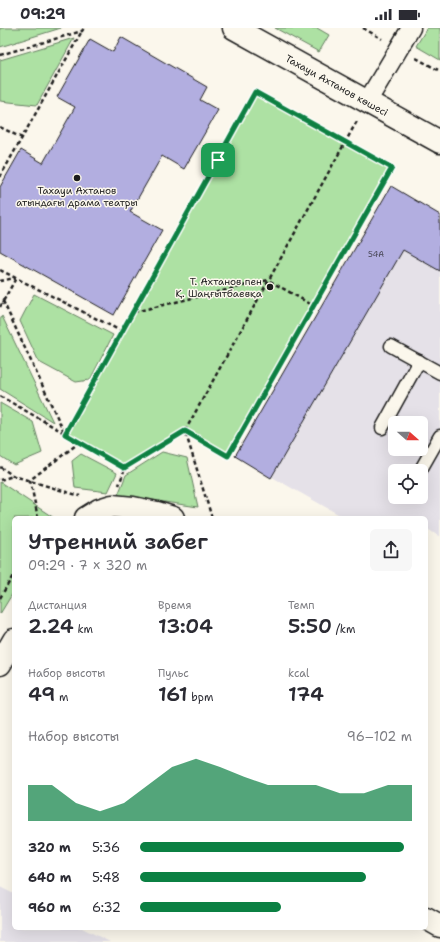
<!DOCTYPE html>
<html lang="ru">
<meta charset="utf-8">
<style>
body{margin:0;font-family:"Shantell Sans",sans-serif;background:#f7f7f7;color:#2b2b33;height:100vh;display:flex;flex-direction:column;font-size:15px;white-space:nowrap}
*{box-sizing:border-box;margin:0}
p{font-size:13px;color:#7c7c81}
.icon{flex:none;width:22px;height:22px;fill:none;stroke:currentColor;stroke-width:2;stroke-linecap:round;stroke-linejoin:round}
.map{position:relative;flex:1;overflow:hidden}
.panel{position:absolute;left:12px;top:488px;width:416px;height:414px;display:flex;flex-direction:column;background:#fff;border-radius:6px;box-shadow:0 4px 16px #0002}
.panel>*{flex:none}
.needle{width:26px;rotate:111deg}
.controls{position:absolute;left:388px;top:388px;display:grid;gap:8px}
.controls a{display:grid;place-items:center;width:40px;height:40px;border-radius:6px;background:#fff;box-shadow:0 4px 16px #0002;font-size:20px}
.pin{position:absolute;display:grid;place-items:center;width:34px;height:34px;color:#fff;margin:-17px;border-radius:8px;box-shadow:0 2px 6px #0006}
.round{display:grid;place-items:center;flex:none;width:42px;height:42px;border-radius:6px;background:#f7f7f7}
.head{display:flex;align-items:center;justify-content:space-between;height:68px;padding:0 16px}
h1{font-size:22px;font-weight:600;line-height:30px}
.metrics{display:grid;grid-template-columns:repeat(3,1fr);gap:6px;height:68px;padding:4px 16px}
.metrics div{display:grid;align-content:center}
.metrics b{font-size:20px;font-weight:600}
.metrics small{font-size:11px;font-weight:400}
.metrics p{font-size:11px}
.chart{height:112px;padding:8px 16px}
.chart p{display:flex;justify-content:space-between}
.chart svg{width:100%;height:72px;margin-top:4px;fill:#0b8043;opacity:.7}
ul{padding:0 16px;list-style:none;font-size:13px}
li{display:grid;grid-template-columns:64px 48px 1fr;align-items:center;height:30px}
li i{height:10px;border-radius:5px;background:#0b8043}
.status{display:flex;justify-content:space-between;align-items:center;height:28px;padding:0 20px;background:#fff;direction:ltr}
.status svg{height:11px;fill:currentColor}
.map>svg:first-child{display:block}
</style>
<div class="status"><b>09:29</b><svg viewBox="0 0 49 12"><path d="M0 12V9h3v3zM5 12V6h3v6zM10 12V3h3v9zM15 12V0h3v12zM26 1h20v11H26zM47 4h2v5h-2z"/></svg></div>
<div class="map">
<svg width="440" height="914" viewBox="0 0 440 914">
<rect width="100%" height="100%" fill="#fbf7ec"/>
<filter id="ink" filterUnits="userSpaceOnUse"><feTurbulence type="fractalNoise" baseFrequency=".025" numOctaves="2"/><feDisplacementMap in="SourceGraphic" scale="8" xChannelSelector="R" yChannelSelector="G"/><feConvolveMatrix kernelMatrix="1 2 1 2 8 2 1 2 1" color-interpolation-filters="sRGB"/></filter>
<g filter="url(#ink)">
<!-- built -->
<g fill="#e5e1e8" fill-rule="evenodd">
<path d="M391,158L440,187V509L426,500V490H345L235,428ZM395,395H421V421H395ZM395,443H421V469H395Z"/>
<path d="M0,859L14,866V900H82L110,914H0Z"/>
</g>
<!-- green -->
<g fill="#ade1a3" stroke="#647e60">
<path d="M0,0H61L0,19Z"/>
<path d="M275,0H317L329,7L319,24Z"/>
<path d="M427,0H440V32L416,18Z"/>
<path d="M74,10L37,77L0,73V32Z"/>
<path d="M255,64L392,140L228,428L185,403L125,440L65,406Z"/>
<path d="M34,266L113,307L90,352L76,354L39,334L20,293Z"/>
<path d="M2,288L53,394L0,361V292Z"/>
<path d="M0,375L33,394L42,425L14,437L0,428Z"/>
<path d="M162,424L187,430L198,479L118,467L126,447Z"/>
<path d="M81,426L117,445L108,464L75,460L72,433Z"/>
<path d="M0,454L54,490H14V563L0,586Z"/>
</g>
<!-- building -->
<g fill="#b2aee0" stroke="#1c1c1c">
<path d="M121,9L207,59L200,72L218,82L184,141L162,128L130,184L162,202L114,287L0,223V159L21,122L43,135L75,79L57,69L90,11L113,24Z"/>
<path d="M391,158L440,187V243L403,222L271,450L235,428Z"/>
</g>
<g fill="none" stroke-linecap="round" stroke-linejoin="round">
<!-- service casing -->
<g stroke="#1c1c1c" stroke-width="15">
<g id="service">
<path d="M391,318L440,345"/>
<path d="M382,400L419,333"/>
<path d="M420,443L440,408"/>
</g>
</g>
<!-- pedestrian casing -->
<g stroke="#1c1c1c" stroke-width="21">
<path id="pedestrian" d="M367,74L411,0"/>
</g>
<!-- minor casing -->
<g stroke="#1c1c1c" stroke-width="25">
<g id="minor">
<path d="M234,0L440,114"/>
<path d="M86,490L99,482L112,478L133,480L157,485L173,490"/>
<path d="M0,636L14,612"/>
<path d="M426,890L440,898"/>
</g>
</g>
<!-- path -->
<g stroke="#1c1c1c" stroke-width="2.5" stroke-dasharray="4 3" stroke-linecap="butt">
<path d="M363,0L382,11"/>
<path d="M0,27L82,3L84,0"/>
<path d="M416,30L440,43"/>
<path d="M0,99L22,110"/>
<path d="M0,149L82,3"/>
<path d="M0,242L123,304"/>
<path d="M0,253L15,250"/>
<path d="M3,273L65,406"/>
<path d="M0,279L16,250"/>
<path d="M134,284L268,252L314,278"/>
<path d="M0,368L125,440"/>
<path d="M65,406L255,64L392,140L228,428L185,403L125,440L119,457"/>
<path d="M0,439L14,448L80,468"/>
<path d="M0,452L13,448"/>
<path d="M38,490L30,452L80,414"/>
<path d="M212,490L185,403L357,93"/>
<path d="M0,570L14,546"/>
</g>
<!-- service -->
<use href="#service" stroke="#fbf7ec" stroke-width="12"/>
<!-- pedestrian -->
<use href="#pedestrian" stroke="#fbf7ec" stroke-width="18"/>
<!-- minor -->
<use href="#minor" stroke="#fbf7ec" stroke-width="22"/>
</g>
</g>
<g fill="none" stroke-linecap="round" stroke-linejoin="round" filter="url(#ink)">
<!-- route casing -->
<g stroke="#fff" stroke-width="8">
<path id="route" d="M255,64L392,140L228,428L185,403L124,440L65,406Z"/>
</g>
<!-- route -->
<use href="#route" stroke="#0b8043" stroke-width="5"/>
</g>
<!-- markers -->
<g fill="#1c1c1c" stroke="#fbf7ec" stroke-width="1.5">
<circle cx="77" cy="150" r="4"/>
<circle cx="270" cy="259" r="4"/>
</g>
<g text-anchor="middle" stroke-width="3" stroke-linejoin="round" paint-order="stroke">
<!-- number labels -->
<g font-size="8" fill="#42404d">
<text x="376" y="229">54А</text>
</g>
<!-- street labels -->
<g font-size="10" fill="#1c1c1c" stroke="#fbf7ec">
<text transform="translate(337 57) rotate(29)" y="4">Тахауи Ахтанов көшесі</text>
</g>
<!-- poi labels -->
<g font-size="10" fill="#1c1c1c" stroke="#fbf7ec">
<text x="77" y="166">Тахауи Ахтанов<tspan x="77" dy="12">атындағы драма театры</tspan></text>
<text x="262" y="257" text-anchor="end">Т. Ахтанов пен<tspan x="262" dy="12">Қ. Шаңғытбаевқа</tspan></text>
</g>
</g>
</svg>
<div class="controls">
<a><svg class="needle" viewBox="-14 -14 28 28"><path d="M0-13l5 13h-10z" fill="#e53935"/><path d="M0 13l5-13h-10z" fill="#7c7c81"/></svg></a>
<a><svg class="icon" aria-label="locate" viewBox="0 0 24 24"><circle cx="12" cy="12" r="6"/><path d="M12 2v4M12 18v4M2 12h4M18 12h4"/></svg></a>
</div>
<div class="pin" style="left:218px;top:132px;background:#1e9e55"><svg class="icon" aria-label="arrive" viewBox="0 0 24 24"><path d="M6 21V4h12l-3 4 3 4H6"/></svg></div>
<section class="panel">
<div class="head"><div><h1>Утренний забег</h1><p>09:29 · 7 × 320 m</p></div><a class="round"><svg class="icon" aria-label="share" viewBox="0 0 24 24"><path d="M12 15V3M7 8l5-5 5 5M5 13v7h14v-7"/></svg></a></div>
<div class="metrics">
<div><p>Дистанция</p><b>2.24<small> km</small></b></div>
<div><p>Время</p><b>13:04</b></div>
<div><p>Темп</p><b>5:50<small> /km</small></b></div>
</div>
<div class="metrics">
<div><p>Набор высоты</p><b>49<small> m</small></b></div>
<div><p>Пульс</p><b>161<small> bpm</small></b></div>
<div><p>kcal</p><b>174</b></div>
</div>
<div class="chart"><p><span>Набор высоты</span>96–102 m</p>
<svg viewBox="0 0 160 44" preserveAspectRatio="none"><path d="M0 44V22L10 22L20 33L30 38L40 33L50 22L60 11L70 6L80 11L90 17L100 22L110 22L120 22L130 27L140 27L150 22L160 22V44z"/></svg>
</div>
<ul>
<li><b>320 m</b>5:36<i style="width:97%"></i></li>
<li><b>640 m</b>5:48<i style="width:83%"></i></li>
<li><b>960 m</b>6:32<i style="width:52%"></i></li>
</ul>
</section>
</div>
